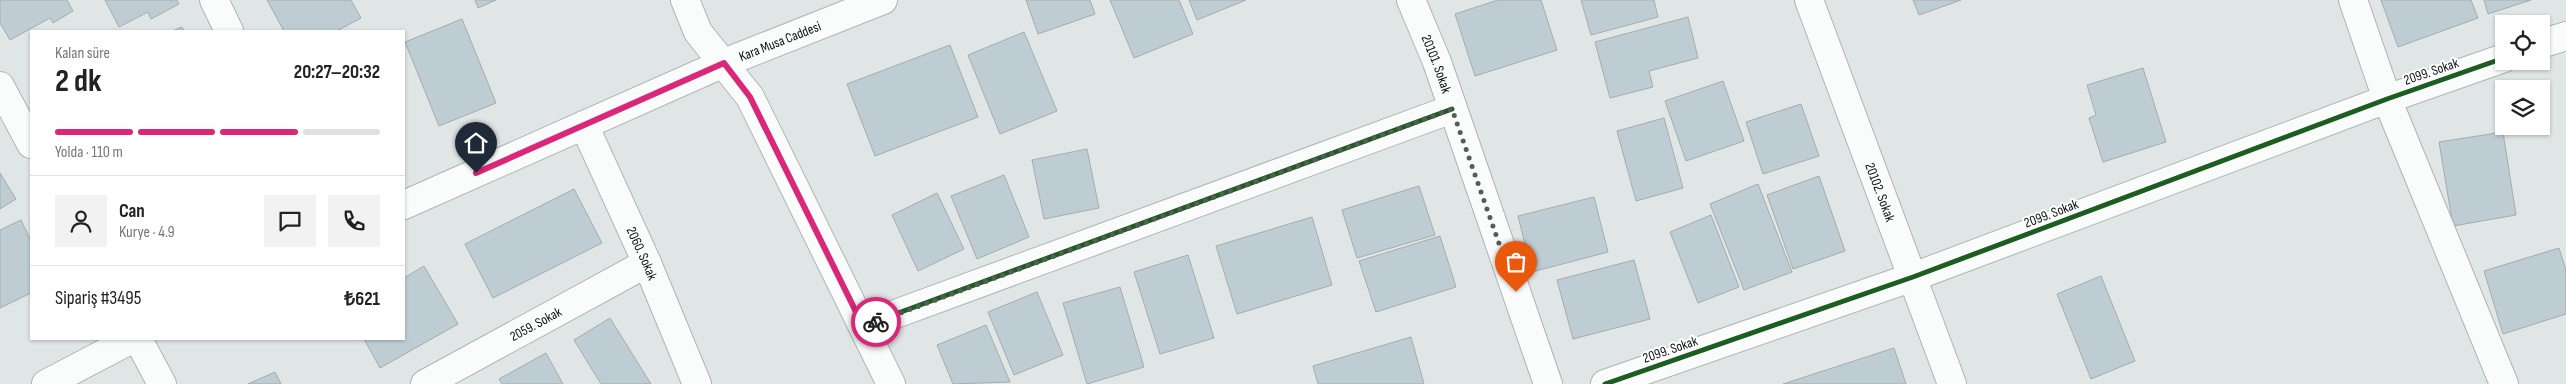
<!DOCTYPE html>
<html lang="tr">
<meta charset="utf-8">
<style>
body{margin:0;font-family:"Sofia Sans Condensed",sans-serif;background:#f2f2f2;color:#222;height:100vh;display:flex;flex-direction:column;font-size:19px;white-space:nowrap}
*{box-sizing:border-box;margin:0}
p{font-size:16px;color:#767676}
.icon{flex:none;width:28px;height:28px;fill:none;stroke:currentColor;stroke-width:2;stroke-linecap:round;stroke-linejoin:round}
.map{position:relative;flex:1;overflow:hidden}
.panel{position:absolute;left:30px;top:30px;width:375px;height:310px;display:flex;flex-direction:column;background:#fff;border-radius:0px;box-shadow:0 1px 4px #0004}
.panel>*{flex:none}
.controls{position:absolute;left:2495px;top:15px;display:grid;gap:10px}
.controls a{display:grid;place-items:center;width:55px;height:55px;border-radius:0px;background:#fff;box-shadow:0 1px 4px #0004;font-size:25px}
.pin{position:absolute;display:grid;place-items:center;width:42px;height:42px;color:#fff;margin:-51px -21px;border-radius:50% 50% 50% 0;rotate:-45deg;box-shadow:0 0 5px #0007}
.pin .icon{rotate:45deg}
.courier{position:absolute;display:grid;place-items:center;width:50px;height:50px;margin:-25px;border:4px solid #db2777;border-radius:50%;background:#fff;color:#222;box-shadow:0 1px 6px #0007}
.head em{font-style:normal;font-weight:700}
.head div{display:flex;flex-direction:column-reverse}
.head{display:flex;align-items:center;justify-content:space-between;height:85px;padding:0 25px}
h1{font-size:32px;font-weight:700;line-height:38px}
.bar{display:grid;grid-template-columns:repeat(4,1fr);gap:8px 5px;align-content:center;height:60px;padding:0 25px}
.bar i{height:6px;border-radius:4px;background:#e0e0e0}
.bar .on{background:#db2777}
.bar p{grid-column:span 4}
.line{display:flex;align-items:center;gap:12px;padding:0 25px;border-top:1px solid #e0e0e0}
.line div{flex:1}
.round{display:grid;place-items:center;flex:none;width:52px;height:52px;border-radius:0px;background:#f2f2f2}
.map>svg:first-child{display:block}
.building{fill:#becdd3;stroke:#a7abac}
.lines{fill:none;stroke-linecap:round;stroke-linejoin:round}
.minor-casing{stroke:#b0b4b4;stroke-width:30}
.tertiary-casing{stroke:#b0b4b4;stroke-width:30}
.minor{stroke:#fafbfb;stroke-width:28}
.tertiary{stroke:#fafbfb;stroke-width:28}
.cycleway-casing{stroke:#fff;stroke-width:8}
.cycleway{stroke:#1b5e20;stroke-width:5}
.done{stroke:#585b5b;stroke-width:5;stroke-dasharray:0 9}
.route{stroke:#db2777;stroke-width:6}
.labels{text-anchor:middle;stroke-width:4;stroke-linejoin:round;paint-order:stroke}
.street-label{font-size:14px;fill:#0e1111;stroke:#fff}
</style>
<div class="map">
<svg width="2566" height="384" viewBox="0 0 2566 384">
<rect width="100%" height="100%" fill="#e0e5e5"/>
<g class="building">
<polygon points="0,0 67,0 73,11 53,23 50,18 10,40 0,23"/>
<polygon points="105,0 177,0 179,4 151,19 148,12 119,27"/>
<polygon points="267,0 351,0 361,18 337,31 284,31"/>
<polygon points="475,0 496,0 478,8"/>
<polygon points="1026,0 1090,0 1095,14 1038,34"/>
<polygon points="1110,0 1179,0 1193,34 1134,58"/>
<polygon points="1189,0 1246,0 1197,20"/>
<polygon points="1498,0 1541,0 1557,50 1475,76 1455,14"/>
<polygon points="1581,0 1654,0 1658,17 1591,35"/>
<polygon points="1913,0 1961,0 1919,15"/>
<polygon points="2381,0 2471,0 2478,18 2398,47"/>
<polygon points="2484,0 2531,0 2488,14"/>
<polygon points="1688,17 1698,58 1649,71 1653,87 1610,98 1595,42"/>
<polygon points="462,19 496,103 439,126 405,42"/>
<polygon points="182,27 184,31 172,31"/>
<polygon points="1024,32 1057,111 1000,134 968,55"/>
<polygon points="950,45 978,117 875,156 847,84"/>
<polygon points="2143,68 2166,142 2103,162 2089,118 2096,115 2087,85"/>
<polygon points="1723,81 1744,141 1686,161 1665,101"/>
<polygon points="1801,104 1819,156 1763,174 1746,122"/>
<polygon points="1664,118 1683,188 1636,201 1617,131"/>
<polygon points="2503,132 2516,215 2453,226 2439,142"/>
<polygon points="1087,149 1099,208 1044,219 1032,160"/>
<polygon points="0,173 16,199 0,209"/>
<polygon points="1004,175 1029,237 977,259 951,196"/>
<polygon points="1819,176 1845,251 1793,269 1767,195"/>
<polygon points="1758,184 1792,272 1744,290 1710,204"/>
<polygon points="1419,186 1435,235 1357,258 1342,210"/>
<polygon points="574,189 602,243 493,298 465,244"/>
<polygon points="937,193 964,249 918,271 892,215"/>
<polygon points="1594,197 1608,252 1532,272 1518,216"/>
<polygon points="1711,215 1739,287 1698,303 1670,232"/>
<polygon points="1312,217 1332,285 1237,314 1216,246"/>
<polygon points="21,220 31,241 31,293 0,308 0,230"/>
<polygon points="1440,236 1456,287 1376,312 1359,261"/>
<polygon points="2559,248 2566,270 2566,314 2503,334 2484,271"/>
<polygon points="1188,255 1214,338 1160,354 1134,272"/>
<polygon points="1634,260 1650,319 1573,339 1557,280"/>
<polygon points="424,266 458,324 380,368 364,339 404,339 404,278"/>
<polygon points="2101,276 2135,361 2091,379 2057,294"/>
<polygon points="1120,287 1144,367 1087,384 1063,303"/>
<polygon points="1037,292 1063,355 1014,375 988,312"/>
<polygon points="610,318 651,384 601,384 574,340"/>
<polygon points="986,325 1010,382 953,384 937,345"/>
<polygon points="1411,337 1424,384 1318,384 1313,366"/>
<polygon points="1894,348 1906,384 1783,384"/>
<polygon points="546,353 563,384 502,384 499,379"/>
<polygon points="275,372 281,384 248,384"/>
</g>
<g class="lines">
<defs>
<g id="minor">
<polyline points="214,0 229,31"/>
<polyline points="685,0 698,32 750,97 891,384"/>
<path id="s1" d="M1411 0 1437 62 1548 384"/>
<path id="s2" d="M1809 0 1952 384"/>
<polyline points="2353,0 2387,99 2504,384"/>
<polyline points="2541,44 2566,36"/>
<polyline points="0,86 31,144"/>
<path id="s3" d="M584 125 647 263 697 384"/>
<polyline points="863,326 1452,109"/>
<polyline points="138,339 162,384"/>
<path id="s4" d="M425 384 647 263"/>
<polyline points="1605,384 1913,277 2387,99 2504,58"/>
</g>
<g id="tertiary">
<path id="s5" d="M404 205 724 63 883 0"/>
<polyline points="46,384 132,339"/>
</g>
</defs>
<use href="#minor" class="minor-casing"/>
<use href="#tertiary" class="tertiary-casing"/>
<use href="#minor" class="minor"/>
<use href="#tertiary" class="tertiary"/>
<defs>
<g id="cycleway">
<polyline points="863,326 1452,109"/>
<polyline points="1605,384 1913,277 2387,99 2504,58"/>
</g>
</defs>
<use href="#cycleway" class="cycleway-casing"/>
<use href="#cycleway" class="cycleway"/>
</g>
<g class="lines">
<polyline class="done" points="876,322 1452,109 1516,292"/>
<polyline class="route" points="476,173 724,63 750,97 863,326 876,322"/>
</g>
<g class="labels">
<g class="street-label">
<text dy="5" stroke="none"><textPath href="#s5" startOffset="410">Kara Musa Caddesi</textPath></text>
<text dy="5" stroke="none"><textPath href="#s1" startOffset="69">20101. Sokak</textPath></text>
<text transform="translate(2431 71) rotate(-19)" y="5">2099. Sokak</text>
<text dy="5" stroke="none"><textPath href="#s2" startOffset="205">20102. Sokak</textPath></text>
<text transform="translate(2051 213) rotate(-21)" y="5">2099. Sokak</text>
<text dy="5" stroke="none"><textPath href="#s3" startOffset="141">2060. Sokak</textPath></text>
<text dy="5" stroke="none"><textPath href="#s4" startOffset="126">2059. Sokak</textPath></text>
<text transform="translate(1670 349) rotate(-19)" y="5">2099. Sokak</text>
</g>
</g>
</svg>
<div class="controls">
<a><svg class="icon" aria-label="locate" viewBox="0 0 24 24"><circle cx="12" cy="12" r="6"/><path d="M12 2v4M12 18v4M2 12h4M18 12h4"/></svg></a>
<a><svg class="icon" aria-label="layers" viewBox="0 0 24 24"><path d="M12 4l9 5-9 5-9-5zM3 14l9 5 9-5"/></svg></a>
</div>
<div class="pin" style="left:1516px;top:292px;background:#ea580c"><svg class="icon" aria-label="bag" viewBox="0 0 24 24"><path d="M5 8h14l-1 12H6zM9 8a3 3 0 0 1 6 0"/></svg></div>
<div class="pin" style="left:476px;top:173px;background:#1f2937"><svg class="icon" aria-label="home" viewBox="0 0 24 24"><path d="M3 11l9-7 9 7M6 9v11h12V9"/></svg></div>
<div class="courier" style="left:876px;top:322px"><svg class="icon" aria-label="bike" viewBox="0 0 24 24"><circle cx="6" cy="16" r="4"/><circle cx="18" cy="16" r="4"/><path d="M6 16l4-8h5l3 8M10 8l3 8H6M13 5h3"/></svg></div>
<section class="panel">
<div class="head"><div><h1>2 dk</h1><p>Kalan süre</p></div><em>20:27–20:32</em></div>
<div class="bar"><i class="on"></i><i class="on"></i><i class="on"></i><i></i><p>Yolda · 110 m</p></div>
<div class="line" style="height:90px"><a class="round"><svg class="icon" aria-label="person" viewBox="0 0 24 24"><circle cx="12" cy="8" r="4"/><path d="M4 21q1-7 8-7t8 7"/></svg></a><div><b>Can</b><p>Kurye · 4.9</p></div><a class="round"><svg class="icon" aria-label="chat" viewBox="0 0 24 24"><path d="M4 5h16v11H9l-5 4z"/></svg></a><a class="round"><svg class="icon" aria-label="phone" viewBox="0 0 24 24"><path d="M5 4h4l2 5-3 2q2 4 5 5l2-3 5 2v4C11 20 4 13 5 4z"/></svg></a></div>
<div class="line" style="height:65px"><div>Sipariş #3495</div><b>₺621</b></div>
</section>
</div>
